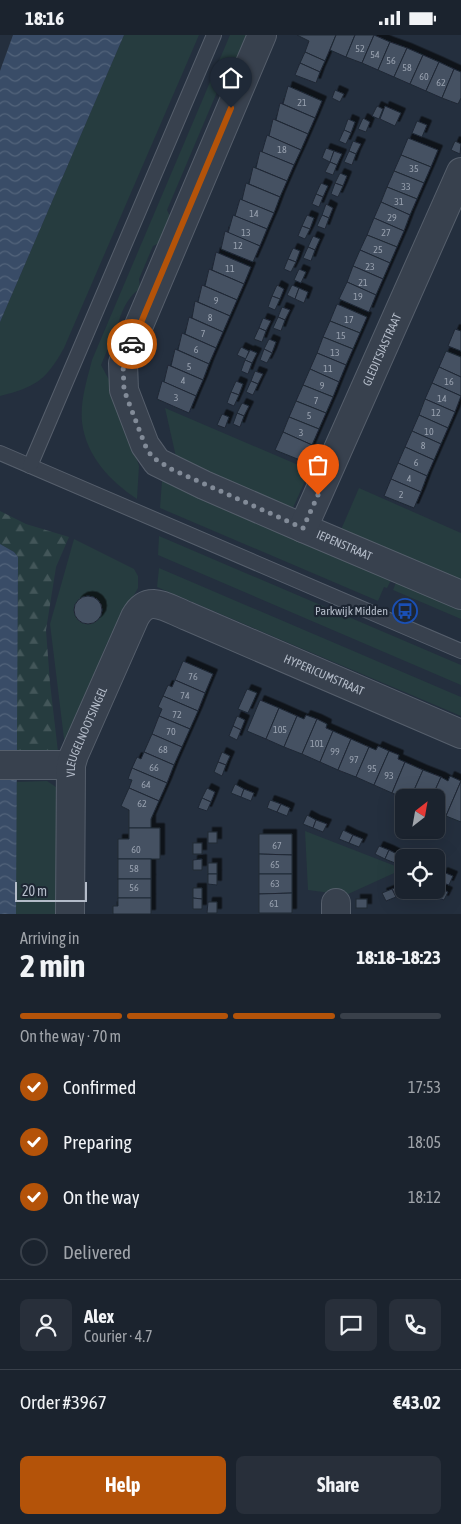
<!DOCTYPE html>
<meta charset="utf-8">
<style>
body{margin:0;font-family:"Asap Condensed",sans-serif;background:#282f3a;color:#f1f3f6;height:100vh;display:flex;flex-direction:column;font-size:19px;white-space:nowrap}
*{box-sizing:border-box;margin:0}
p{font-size:16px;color:#a0a4aa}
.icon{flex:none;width:28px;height:28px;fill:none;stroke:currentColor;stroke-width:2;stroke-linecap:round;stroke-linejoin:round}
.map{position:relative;height:879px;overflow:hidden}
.side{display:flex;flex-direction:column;background:#1b232e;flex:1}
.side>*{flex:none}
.needle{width:32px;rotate:31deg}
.buttons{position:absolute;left:395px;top:754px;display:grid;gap:10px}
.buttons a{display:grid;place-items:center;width:50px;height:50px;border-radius:8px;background:#1b232e;box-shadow:0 5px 20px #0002,0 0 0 1px #39404a;font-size:25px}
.scale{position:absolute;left:15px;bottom:12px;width:72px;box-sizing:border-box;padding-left:5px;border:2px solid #b4bcc9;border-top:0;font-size:14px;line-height:18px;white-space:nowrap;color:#b4bcc9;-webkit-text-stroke:4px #1d2633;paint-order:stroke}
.pin{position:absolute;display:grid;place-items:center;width:42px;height:42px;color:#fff;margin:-51px -21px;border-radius:50% 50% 50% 0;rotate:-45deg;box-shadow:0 0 5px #0007}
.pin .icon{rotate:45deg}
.courier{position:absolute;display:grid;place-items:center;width:50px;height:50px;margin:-25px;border:4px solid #b45309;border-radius:50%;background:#fff;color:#222;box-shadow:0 1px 6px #0007}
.head em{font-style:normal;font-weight:700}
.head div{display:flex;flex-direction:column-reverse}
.head{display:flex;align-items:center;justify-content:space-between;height:85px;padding:0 20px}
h1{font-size:32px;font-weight:700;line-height:38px}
.bar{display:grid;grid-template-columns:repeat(4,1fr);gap:8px 5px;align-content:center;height:60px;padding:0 20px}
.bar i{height:6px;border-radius:4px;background:#39404a}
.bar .on{background:#b45309}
.bar p{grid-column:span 4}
.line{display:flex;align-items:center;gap:12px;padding:0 20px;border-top:1px solid #39404a}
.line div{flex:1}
.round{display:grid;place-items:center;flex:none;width:52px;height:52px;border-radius:8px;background:#282f3a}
ol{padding:0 20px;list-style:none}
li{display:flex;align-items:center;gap:15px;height:55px}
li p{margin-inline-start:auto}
li .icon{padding:5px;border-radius:50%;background:#b45309;color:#fff;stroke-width:4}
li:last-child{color:#a0a4aa}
li i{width:28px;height:28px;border:2px solid #39404a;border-radius:50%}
.action{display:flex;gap:10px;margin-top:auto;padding:10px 20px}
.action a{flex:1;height:58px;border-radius:8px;background:#b45309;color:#fff;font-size:20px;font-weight:700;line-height:58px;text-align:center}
.action a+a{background:#282f3a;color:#f1f3f6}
.status{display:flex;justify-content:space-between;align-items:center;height:35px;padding:0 25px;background:#1b232e;direction:ltr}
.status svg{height:14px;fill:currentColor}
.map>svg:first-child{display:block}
.grass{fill:#263c3f}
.forest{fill:url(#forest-firs)}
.water{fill:url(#water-waves)}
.building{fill:#455162;stroke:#1f2835;filter:url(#shadow)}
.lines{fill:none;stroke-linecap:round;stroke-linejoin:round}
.service-casing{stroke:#565f6c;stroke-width:16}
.minor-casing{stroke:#565f6c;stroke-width:30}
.service{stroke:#38414e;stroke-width:14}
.minor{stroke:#38414e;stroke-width:28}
.done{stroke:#828b98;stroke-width:5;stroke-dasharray:0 9}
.route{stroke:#b45309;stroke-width:6}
.labels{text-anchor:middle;stroke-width:4.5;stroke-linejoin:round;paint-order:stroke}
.number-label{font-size:10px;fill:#98a1af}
.street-label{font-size:12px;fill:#b4bcc9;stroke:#1d2633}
.poi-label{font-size:12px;fill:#b4bcc9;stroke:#1d2633;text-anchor:end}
</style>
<div class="status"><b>18:16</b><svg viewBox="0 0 49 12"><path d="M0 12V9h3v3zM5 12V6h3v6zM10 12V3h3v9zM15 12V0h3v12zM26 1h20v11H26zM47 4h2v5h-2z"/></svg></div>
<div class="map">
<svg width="461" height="879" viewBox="0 0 461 879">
<defs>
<pattern id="forest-firs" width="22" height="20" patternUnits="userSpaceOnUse" patternTransform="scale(1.25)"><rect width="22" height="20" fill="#263c3f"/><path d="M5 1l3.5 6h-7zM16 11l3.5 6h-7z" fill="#435659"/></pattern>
<pattern id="water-waves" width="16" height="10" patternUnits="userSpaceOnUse" patternTransform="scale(1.25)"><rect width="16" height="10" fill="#394c67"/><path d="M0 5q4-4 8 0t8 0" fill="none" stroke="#53647b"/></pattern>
<filter id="shadow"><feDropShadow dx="4.5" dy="-4.5" stdDeviation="0" flood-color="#0009"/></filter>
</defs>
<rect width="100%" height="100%" fill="#242f3e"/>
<g class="grass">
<path d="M124 0H199L64 313C46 345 36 352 0 361V287Z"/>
<path d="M230 0H251L231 43 220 50 167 175 173 187 166 205 153 211 139 244 140 254C126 262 118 284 116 300L112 304 101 330 115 356 139 431 137 464C110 446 86 421 82 387 80 366 87 345 92 325Z"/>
<polygon points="165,373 310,435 292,475 176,422"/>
<polygon points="162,445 392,543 387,553 384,552 378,566 160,473"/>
<polygon points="359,453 461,498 461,551 340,497"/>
<polygon points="159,501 461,630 461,650 158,520"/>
<polygon points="74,504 134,534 138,541 138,553 106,610 67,717 65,712 50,589"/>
<polygon points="159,533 461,662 461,681 157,552"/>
<polygon points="397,545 461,573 461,584 393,555"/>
<polygon points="47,746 56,752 56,879 16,879 15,747"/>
<polygon points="305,796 403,834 346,860 308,855"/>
</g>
<polygon class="forest" points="0,476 26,489 69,502 56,532 46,595 50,648 58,717 16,717 18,522 14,517 0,509"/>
<g class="water">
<polygon points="13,0 124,0 0,287 0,36"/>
<polygon points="0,509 14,517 18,522 16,879 0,879"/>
</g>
<g class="building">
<polygon points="297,0 336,0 325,26 305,17 309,6"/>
<polygon points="336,0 355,0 346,22 330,15"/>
<polygon points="355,0 374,0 362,28 346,22"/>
<polygon points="374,0 390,7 378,35 362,28"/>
<polygon points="390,7 407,13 394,42 378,35"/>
<polygon points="407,13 423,20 410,49 394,42"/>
<polygon points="305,17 325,26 320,37 300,28"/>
<polygon points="423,20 439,27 426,56 410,49"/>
<polygon points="439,27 454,34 442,63 426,56"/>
<polygon points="300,28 320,37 316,48 295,40"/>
<polygon points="454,34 461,37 461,63 458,69 442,63"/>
<polygon points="288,51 322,66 315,83 283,69"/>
<polygon points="335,55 344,59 340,67 332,63"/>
<polygon points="280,68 315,83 308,99 276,85"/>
<polygon points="377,71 383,74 379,84 372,81"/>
<polygon points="385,71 401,78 395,91 380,84"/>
<polygon points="363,83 370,87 366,97 358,94"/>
<polygon points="273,84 308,99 301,115 269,101"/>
<polygon points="348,84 355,87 351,98 344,95"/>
<polygon points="417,86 427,90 422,102 412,98"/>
<polygon points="344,95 351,98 346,109 339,106"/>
<polygon points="267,100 301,115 294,130 262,117"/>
<polygon points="408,103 438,115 431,132 401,120"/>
<polygon points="353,106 361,109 356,119 349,116"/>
<polygon points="455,106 461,109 460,119 451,115"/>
<polygon points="326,113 334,116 330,127 322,123"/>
<polygon points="260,116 294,130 287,146 256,133"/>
<polygon points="334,116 342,119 337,130 330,127"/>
<polygon points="349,116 356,119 352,130 344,127"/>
<polygon points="401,120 431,132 424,148 394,136"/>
<polygon points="330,127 337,130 333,140 325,137"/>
<polygon points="253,132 287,146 280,162 249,149"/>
<polygon points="394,136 424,148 417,164 387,152"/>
<polygon points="340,138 347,141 343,151 335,148"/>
<polygon points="246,148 280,162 274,178 242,165"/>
<polygon points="321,148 328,151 323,162 316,159"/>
<polygon points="335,148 343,151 338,162 331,159"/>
<polygon points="387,152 417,164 410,180 381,167"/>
<polygon points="316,159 323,162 319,172 312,169"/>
<polygon points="240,164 274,178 267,194 235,181"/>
<polygon points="381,167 410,180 404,196 374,183"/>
<polygon points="326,169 333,173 329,183 322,180"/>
<polygon points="233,180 267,194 260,211 228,198"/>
<polygon points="307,180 314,183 310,194 302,191"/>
<polygon points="322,180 329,183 325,194 317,191"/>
<polygon points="374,183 404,196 397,212 367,200"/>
<polygon points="302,191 310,194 305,204 298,201"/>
<polygon points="225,196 260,211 253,227 221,214"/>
<polygon points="367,200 397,212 390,228 360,215"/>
<polygon points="313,201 320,204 315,215 308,212"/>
<polygon points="308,212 315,215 311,226 303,223"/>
<polygon points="293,213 300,216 296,227 288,224"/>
<polygon points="360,215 390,228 383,244 353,231"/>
<polygon points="216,217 251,232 244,249 212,235"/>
<polygon points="288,224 296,227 291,237 284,234"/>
<polygon points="353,231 383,244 376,260 347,247"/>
<polygon points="209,234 244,249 237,265 205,251"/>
<polygon points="299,234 306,237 301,248 294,245"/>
<polygon points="347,247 376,260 369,277 339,264"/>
<polygon points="202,250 237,265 230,281 198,267"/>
<polygon points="277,250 284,254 280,264 272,261"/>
<polygon points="292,250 299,253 295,264 287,260"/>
<polygon points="299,253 308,257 304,268 295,264"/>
<polygon points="272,261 280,264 275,275 268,272"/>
<polygon points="195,266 230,281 223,297 192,283"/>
<polygon points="337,269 367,282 360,298 330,286"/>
<polygon points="282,272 290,275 285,285 278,282"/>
<polygon points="189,282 223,297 216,313 185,299"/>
<polygon points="278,282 285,285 281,296 273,293"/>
<polygon points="263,283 271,286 266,296 259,293"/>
<polygon points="330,286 360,298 353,314 323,302"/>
<polygon points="259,293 266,296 262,307 254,304"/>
<polygon points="455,294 461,296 461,316 448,311"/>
<polygon points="182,298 216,313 209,329 178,315"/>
<polygon points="323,302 353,314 346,330 317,318"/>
<polygon points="269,304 276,307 272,318 264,314"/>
<polygon points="241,312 249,316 246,324 237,320"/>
<polygon points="175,314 209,329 203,345 171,331"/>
<polygon points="264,314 272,318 267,328 260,325"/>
<polygon points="250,315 257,318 252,328 245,325"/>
<polygon points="446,316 461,322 461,342 439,332"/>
<polygon points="317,318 346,330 339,347 310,334"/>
<polygon points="245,325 252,328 248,339 241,336"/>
<polygon points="168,330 203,345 196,361 164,347"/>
<polygon points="439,332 461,342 461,361 432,348"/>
<polygon points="310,334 339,347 333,362 303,350"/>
<polygon points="255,336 263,339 258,349 251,346"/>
<polygon points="162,346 196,361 189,378 157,364"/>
<polygon points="236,346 243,349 239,360 231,357"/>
<polygon points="251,346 258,349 253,360 246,357"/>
<polygon points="432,348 461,361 455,377 425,364"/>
<polygon points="303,350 333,362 326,378 296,366"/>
<polygon points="231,357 239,360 234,371 227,368"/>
<polygon points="425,364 455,377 448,393 419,380"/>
<polygon points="296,366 326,378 319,394 289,382"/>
<polygon points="242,368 249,371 244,381 237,378"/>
<polygon points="237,378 244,381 240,392 233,389"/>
<polygon points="222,379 229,382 225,393 217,390"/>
<polygon points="419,380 448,393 441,409 412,396"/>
<polygon points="289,382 319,394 312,410 283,397"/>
<polygon points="412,396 441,409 434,425 405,412"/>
<polygon points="283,397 312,410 305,427 275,415"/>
<polygon points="405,412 434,425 427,441 398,428"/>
<polygon points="398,428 427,441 421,457 391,444"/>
<polygon points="391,444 421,457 414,473 384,461"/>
<circle cx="88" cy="575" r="14"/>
<polygon points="183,626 213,639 205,658 175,645"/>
<polygon points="175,645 205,658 198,676 163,661 168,650 172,652"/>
<polygon points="247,654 257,658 248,678 238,674"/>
<polygon points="163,661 198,676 190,694 159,681 162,674 158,672"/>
<polygon points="260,665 279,673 266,704 247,696"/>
<polygon points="279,673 297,681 284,712 266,704"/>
<polygon points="306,680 317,684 302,719 284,712 297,681 304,684"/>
<polygon points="159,681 190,694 182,712 152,699"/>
<polygon points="237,681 245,685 241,695 233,691"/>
<polygon points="317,684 327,689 326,693 333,696 320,727 302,719"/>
<polygon points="233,691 241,695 237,705 229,701"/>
<polygon points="333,696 351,704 338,735 320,727"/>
<polygon points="152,699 182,712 174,730 144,717"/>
<polygon points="351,704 369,712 356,742 338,735"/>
<polygon points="378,711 389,716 374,750 356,742 369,712 376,715"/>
<polygon points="389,716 399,720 398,724 405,727 392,758 374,750"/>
<polygon points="144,717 174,730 167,748 132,733 137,722 141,724"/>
<polygon points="222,717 230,721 226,730 218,727"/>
<polygon points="218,727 226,730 222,741 214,737"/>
<polygon points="405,727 423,735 411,762 404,763 392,758"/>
<polygon points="132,733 167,748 159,766 129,753 132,745 128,744"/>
<polygon points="423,735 441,742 432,762 411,762"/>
<polygon points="450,741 461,746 446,781 436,777 436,762 432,762 441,742 448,746"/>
<polygon points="461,746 461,787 446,781"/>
<polygon points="235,749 244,754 241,762 231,758"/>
<polygon points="129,753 159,766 151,784 151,793 129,793 129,775 121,771"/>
<polygon points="207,753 215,757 211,767 202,763"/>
<polygon points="244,754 254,758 251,766 241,762"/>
<polygon points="202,763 211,767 207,776 198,773"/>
<polygon points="270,765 281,769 277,777 267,773"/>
<polygon points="281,769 290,773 287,781 277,777"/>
<polygon points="307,780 316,785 313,793 303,789"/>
<polygon points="316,785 327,789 323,797 313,793"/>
<polygon points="129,793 160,793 160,824 118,824 118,804 129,804"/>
<polygon points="343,795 353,800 349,808 339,804"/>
<rect x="208" y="797" width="9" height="11"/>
<polygon points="259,799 292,799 292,820 259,819"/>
<polygon points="353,800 363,804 359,812 349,808"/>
<rect x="193" y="808" width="9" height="11"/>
<polygon points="379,811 389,815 385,824 375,819"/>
<polygon points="389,815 399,820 395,828 385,824"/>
<polygon points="259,819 292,820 292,839 259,839"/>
<rect x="118" y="824" width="33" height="20"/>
<polygon points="202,824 202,835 193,835 193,825"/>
<rect x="208" y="828" width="9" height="11"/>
<polygon points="443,837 453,841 449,850 440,847"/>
<polygon points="208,839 217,839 217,850 208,849"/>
<polygon points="259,839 292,839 292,858 259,859"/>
<rect x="118" y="844" width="33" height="19"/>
<polygon points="402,850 406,858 396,862 392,854"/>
<polygon points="438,852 448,857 444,865 434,861"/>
<polygon points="193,853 202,853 202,864 193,863"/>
<polygon points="392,854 396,862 386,866 382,858"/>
<polygon points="292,858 292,878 259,878 259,859"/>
<polygon points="118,863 151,863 151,879 113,879 113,871 118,871"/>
<polygon points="193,863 202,864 202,874 193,874"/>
<rect x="356" y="864" width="11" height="9"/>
<polygon points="208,867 217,867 217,878 207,878"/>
</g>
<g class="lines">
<defs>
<g id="service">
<polyline points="0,418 461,616"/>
<polyline points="30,431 214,0"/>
</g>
<g id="minor">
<path id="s1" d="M262 0 123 328 124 355 145 410 157 427 204 450 303 493 461 560"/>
<path id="s2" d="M303 493 461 137"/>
<polyline points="0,730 71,730"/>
<path id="s3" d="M70 879 71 730 74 720 135 582C148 558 167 573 187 581L461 699"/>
<polyline points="336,879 336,868"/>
</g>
</defs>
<use href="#service" class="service-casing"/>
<use href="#minor" class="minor-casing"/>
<use href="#service" class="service"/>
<use href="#minor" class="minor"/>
</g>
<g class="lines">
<polyline class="done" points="132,309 123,328 124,355 145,410 152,422 171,434 303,493 318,460"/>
<polyline class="route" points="132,309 231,73"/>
</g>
<defs>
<symbol id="bus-ring" viewBox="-11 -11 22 22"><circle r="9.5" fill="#1d2633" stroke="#1a4fb4" stroke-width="1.5"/><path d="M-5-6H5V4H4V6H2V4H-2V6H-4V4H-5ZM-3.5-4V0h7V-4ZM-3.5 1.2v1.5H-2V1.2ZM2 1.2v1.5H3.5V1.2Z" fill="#1a4fb4"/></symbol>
</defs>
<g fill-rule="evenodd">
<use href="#bus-ring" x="391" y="562" width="28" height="28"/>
</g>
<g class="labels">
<g class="number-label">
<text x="360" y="17">52</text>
<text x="375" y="23">54</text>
<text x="391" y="29">56</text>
<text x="407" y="36">58</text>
<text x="424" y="45">60</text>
<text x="441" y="51">62</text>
<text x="302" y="71">21</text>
<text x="282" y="118">18</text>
<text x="414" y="137">35</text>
<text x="406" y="155">33</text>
<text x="399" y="170">31</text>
<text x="254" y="182">14</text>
<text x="392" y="186">29</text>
<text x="246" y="201">13</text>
<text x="386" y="201">27</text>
<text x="238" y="214">12</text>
<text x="378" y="218">25</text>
<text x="370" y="235">23</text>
<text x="230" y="237">11</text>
<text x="363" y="251">21</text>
<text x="358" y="265">19</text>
<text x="216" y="269">9</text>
<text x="210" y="286">8</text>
<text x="349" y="288">17</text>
<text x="203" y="302">7</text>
<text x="341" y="304">15</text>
<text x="196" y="318">6</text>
<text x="335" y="321">13</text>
<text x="189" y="335">5</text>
<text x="328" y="337">11</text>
<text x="183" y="349">4</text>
<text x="449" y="350">16</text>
<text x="322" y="354">9</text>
<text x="176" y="366">3</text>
<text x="442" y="367">14</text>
<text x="316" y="369">7</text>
<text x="436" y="381">12</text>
<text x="309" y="384">5</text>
<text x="429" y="400">10</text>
<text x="301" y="401">3</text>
<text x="423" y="414">8</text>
<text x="416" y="431">6</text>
<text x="409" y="447">4</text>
<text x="401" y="463">2</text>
<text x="193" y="645">76</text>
<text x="185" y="664">74</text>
<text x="177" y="683">72</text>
<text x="280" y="698">105</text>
<text x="171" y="700">70</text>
<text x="317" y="712">101</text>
<text x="163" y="718">68</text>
<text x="335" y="720">99</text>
<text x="354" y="728">97</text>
<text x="154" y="736">66</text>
<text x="372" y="737">95</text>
<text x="389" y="744">93</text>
<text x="146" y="753">64</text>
<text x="142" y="772">62</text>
<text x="277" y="814">67</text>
<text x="136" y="818">60</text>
<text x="275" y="833">65</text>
<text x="134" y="837">58</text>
<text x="275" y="852">63</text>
<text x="134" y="856">56</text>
<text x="274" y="872">61</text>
</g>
<g class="street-label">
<text dy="4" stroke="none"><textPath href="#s2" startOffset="195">GLEDITSIASTRAAT</textPath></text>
<text dy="4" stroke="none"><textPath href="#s1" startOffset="668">IEPENSTRAAT</textPath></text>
<text dy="4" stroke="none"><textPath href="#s3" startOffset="519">HYPERICUMSTRAAT</textPath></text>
<text dy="4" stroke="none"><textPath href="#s3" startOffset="185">VLEUGELNOOTSINGEL</textPath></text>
</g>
<g class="poi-label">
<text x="388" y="580">Parkwijk Midden</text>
</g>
</g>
</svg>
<div class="buttons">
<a><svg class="needle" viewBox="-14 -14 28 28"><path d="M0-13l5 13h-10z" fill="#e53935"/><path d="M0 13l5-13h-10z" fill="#a0a4aa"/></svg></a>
<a><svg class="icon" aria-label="locate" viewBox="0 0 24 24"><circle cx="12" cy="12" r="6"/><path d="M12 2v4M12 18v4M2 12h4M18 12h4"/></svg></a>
</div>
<div class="scale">20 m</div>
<div class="pin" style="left:318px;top:460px;background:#ea580c"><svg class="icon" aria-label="bag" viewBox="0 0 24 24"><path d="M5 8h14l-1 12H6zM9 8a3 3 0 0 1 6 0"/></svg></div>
<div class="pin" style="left:231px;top:73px;background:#1f2937"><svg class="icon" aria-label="home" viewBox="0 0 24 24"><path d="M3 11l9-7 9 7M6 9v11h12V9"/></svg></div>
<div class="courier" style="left:132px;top:309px"><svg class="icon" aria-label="car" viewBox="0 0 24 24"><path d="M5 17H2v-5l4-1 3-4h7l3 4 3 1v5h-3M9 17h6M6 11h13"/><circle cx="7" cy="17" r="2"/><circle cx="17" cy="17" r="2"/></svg></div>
</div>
<section class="side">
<div class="head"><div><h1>2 min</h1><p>Arriving in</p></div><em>18:18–18:23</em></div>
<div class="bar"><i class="on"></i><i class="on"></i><i class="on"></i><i></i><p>On the way · 70 m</p></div>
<ol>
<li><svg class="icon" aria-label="check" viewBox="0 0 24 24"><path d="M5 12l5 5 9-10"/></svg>Confirmed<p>17:53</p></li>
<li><svg class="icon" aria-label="check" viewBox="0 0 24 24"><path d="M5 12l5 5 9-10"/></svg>Preparing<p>18:05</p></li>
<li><svg class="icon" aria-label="check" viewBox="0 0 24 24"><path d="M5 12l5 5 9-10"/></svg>On the way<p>18:12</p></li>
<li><i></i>Delivered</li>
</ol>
<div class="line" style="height:90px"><a class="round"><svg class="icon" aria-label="person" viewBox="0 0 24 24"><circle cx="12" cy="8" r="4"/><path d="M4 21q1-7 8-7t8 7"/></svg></a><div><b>Alex</b><p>Courier · 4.7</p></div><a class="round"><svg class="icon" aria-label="chat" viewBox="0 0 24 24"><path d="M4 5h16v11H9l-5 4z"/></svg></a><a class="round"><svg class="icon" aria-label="phone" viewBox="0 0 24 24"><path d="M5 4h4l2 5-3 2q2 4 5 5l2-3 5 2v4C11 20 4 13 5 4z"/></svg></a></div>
<div class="line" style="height:65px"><div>Order #3967</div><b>€43.02</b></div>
<div class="action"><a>Help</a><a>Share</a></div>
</section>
